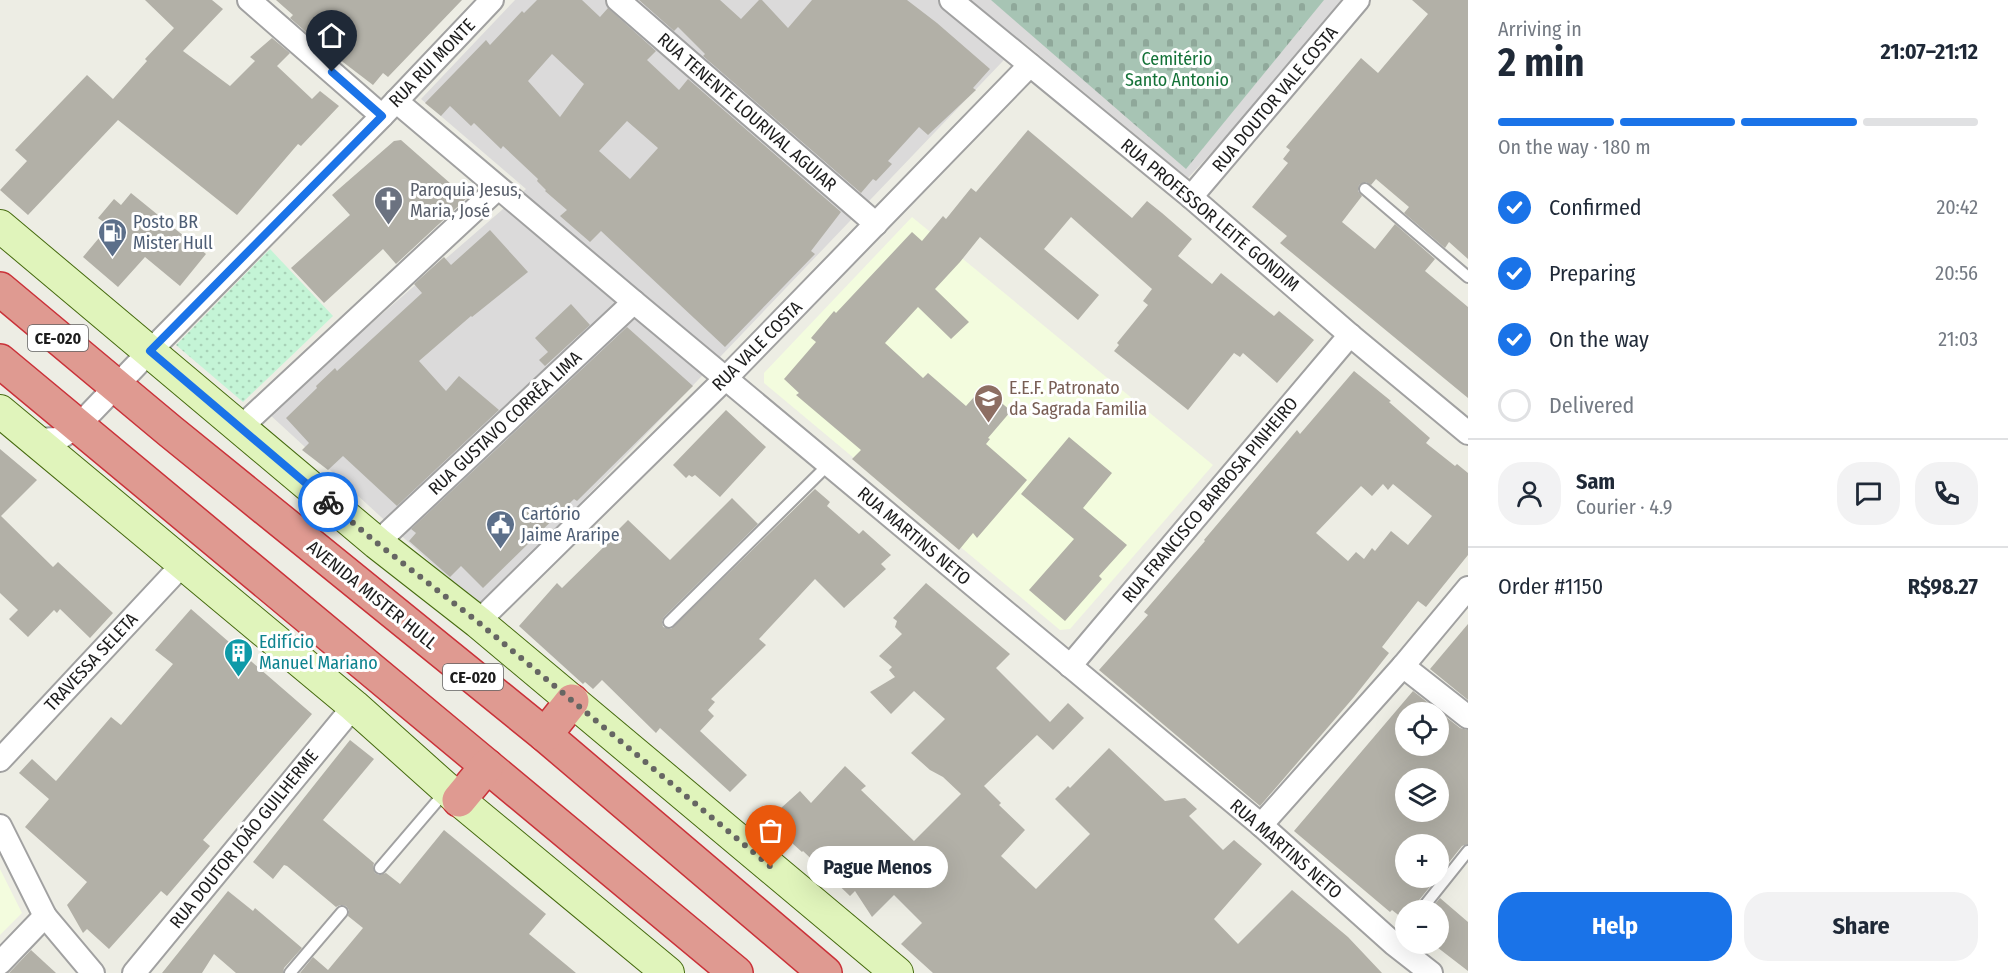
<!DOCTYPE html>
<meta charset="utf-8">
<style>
body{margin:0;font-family:"Fira Sans Condensed",sans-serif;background:#f2f2f3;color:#1f2937;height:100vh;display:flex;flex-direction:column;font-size:22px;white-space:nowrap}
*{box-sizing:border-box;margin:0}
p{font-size:20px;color:#747a83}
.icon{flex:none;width:33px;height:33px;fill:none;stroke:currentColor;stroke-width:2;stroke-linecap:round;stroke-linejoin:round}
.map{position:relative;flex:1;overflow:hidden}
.details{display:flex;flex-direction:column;background:#fff;width:540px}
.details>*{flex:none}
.tools{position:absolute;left:1395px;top:702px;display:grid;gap:12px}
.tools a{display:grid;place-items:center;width:54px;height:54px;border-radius:50%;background:#fff;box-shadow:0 6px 24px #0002;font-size:30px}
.pin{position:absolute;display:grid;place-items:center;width:51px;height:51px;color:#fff;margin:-62px -26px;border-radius:50% 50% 50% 0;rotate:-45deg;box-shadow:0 0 6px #0007}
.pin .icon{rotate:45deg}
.courier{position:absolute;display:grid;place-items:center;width:60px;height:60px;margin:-30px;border:4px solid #1a73e8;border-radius:50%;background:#fff;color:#222;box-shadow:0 2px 8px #0007}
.bubble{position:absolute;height:42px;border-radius:21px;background:#fff;box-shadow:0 6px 24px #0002;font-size:20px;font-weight:700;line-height:42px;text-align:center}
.overview em{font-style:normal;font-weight:700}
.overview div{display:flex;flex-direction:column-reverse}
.overview{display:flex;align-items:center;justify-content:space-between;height:102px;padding:0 30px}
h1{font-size:39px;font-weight:700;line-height:45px}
.bar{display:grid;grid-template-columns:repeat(4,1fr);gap:9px 6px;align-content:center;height:72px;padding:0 30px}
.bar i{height:8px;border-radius:4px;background:#e0e1e3}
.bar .current{background:#1a73e8}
.bar p{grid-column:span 4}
.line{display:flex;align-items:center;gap:15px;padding:0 30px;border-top:2px solid #e0e1e3}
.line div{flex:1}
.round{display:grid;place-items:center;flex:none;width:63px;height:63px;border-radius:24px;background:#f2f2f3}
ol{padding:0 30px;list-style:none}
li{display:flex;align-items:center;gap:18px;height:66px}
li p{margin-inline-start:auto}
li .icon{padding:6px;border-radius:50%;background:#1a73e8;color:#fff;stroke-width:4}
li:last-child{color:#747a83}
li i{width:33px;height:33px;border:3px solid #e0e1e3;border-radius:50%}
.primary-button{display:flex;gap:12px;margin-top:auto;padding:12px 30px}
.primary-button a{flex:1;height:69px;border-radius:24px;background:#1a73e8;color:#fff;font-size:24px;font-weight:700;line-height:69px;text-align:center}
.primary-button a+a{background:#f2f2f3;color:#1f2937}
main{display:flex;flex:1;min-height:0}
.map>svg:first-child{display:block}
.residential{fill:#dbdada}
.education{fill:#f3fcde}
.cemetery{fill:url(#cemetery-stones)}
.park{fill:url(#park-dots)}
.building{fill:#b2b0a7;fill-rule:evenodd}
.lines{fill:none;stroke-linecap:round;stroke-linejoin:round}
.lane-casing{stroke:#a1a1a1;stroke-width:14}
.street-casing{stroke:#a1a1a1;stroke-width:26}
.secondary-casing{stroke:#456a0e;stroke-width:34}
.highway-casing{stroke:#ca3239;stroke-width:36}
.lane{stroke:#fff;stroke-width:10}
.street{stroke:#fff;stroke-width:22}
.secondary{stroke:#e0f4bb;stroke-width:32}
.highway{stroke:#df9a91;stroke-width:33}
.done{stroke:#666663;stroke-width:6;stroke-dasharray:0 10.8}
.route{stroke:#1a73e8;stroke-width:8}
.labels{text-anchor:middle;stroke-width:6;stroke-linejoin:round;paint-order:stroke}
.shield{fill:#fff;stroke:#616161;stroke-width:1.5}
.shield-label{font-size:16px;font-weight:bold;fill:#1d1d1d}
.park-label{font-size:18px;fill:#147238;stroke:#fff}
.street-label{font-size:18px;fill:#1d1d1d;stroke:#fff}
.worship-label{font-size:18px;fill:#5b616d;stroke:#fff;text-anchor:start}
.service-label{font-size:18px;fill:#4e5e75;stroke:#fff;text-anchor:start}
.education-label{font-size:18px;fill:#785e54;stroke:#fff;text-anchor:start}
.culture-label{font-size:18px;fill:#0d838f;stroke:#fff;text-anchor:start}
</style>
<main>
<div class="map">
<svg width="1468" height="973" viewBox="0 0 1468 973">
<defs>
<pattern id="cemetery-stones" width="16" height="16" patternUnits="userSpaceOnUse" patternTransform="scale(1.5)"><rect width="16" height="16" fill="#a7c4b4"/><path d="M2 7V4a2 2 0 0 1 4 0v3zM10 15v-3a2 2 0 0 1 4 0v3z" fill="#8fa89a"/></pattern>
<pattern id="park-dots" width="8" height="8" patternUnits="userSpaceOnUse" patternTransform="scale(1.5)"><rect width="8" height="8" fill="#c4f4d6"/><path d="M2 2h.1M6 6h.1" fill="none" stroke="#a8d1b7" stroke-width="1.8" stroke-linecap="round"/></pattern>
</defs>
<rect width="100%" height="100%" fill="#edede4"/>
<polygon class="residential" points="515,0 1353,0 1188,178 1022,41 480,608 268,413 526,189 421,99"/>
<g class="education">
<polygon points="912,217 1213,465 1070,629 1060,630 764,383 764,373"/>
<polygon points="0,869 22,913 0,935"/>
</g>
<polygon class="cemetery" points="991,0 1324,0 1186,169"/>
<polygon class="park" points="270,249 333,316 243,402 176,345"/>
<g class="building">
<polygon points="145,0 212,0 223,9 183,51 230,86 255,61 250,57 272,38 290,53 277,66 312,99 320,91 339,106 301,146 298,144 237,215 118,120 28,215 0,190 27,161 15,150 87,75 113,99 147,61 145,59 174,28"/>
<polygon points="276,0 462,0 388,77 383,73 373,85 322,46 290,18 293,15"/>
<path d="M537 0H582L600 17 608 8 656 51 647 60 679 90 688 79 841 212 811 251 815 254 725 347 601 231 590 242 560 216 567 210 545 191 546 190 537 181 538 179 503 146 501 149 474 123 471 126 450 106 441 116 425 103 486 40 490 45 522 11 524 13ZM552 54 584 84 560 117 528 81ZM627 121 658 148 630 179 599 151Z"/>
<polygon points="639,0 720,0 741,19 759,0 762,0 788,28 812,0 907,0 937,23 990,69 973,88 976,90 928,135 919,127 888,161 892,164 876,181 873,179 861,193 703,56 705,54 678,27 674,31"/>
<polygon points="1412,0 1468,0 1468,259 1449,242 1445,248 1404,213 1409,207 1376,179 1371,185 1366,182 1359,185 1358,191 1362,196 1342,222 1375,249 1395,224 1435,259 1425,271 1468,307 1468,398 1280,243 1287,236 1252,207 1288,163 1283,159 1290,150 1286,147 1361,58 1378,73 1428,14"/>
<polygon points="1028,130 1132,218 1147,201 1162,213 1192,239 1178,256 1212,284 1221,273 1274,316 1279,311 1314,340 1277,383 1243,353 1240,357 1234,353 1188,410 1114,351 1119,345 1117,343 1148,305 1143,301 1152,289 1071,217 1044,249 1099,295 1078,320 980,237 960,262 935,289 969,322 951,339 918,307 885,343 923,378 928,373 966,406 983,387 1011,411 988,438 990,439 986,444 1027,480 977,538 973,533 959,550 852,459 861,450 796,395 799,393 784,379 816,342 811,338 834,311 836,313 912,232 922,241 943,216 946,219 971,188 976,192"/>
<polygon points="401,140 467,198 396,264 383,249 324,303 291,268 350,215 332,195 394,141"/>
<polygon points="131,193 206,254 180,286 145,257 118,287 83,257 109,226 98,218 114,199 121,205"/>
<polygon points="490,230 528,272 472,317 471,316 419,361 446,391 459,376 499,410 397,506 343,456 328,470 302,450 309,443 286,418 317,388 316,386 335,368 337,371 422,293 414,284 444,257 451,265"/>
<polygon points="571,304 590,325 545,366 539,360 548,352 535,338"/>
<polygon points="627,327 693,386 577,501 574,499 483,588 461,566 450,577 409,541 416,533 411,529"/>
<path d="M1354 371 1391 401 1389 402 1430 438 1426 443 1455 466 1457 464 1468 473V555L1426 607 1418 601 1382 647 1389 653 1354 697 1260 806 1099 670 1148 615 1144 612 1205 541 1204 540 1297 430 1300 434ZM1383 484 1388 490 1393 484 1432 516 1408 545 1391 531 1375 551 1372 548 1364 559 1356 552 1348 561 1316 533 1361 486 1372 496Z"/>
<polygon points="726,410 766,447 720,497 695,475 692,477 689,475 686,478 673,465"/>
<polygon points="1069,437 1112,473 1083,508 1127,545 1099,576 1102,579 1065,621 1029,590 1074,539 1021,494"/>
<polygon points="0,449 37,480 1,516 53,567 58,562 113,613 90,638 60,609 57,613 54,610 28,637 9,619 18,610 0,593"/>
<polygon points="815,489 830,502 827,506 859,534 863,530 891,555 881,564 886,569 844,608 815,579 759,639 766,645 711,699 715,702 708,710 714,716 700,731 747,775 730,792 660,728 656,733 602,680 593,689 585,682 583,684 519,626 557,583 562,588 616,535 615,533 628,520 670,560 732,498 758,524 664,617 662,621 663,627 671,629"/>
<polygon points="926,583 1010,654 996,668 1050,722 1068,703 1084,718 1053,750 1037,735 984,786 1001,803 999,805 1025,830 1001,856 1036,889 1090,834 1055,799 1068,786 1070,788 1109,748 1165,801 1185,798 1197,809 1189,816 1223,850 1234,840 1262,864 1214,919 1238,944 1292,890 1348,937 1382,973 933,973 901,944 922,923 894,895 872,917 855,891 850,896 803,851 802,852 782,834 785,831 771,817 800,791 811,803 845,766 866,786 861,790 914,841 961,794 943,777 930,770 911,753 945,719 914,691 891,714 870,692 895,677 889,670 892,667 879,656 902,634 895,627 897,621 893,618"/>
<polygon points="191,609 312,714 203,840 210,846 167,896 161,891 109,949 87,929 83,933 67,905 87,882 25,827 49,799 19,773 32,759 56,781 111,717 121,725 173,664 155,650"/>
<polygon points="1468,624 1468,700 1430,669"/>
<path d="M1413 691 1460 728 1468 730V844L1462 846 1438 876V844H1406V878H1437L1415 905 1414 910H1406V921L1392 910 1390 912 1294 831ZM1406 712H1438V746H1406ZM1406 778H1438V812H1406Z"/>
<polygon points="350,740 374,759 323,820 374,863 373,867 375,873 379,875 386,873 400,884 444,830 546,914 529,934 576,973 300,973 313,957 328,970 363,928 348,916 349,910 346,906 340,905 336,907 287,866 284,865 273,879 253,862"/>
<polygon points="228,891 253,911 255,908 302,948 284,968 283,973 236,973 214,954 202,973 162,973"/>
<polygon points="1440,898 1468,922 1468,971 1433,944 1438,944 1438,910 1430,910"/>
<polygon points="31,950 56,973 9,973"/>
</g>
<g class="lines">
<defs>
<g id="lane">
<polyline points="1365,189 1468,277"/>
<polyline points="669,622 828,465"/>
<polyline points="380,868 445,792"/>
<polyline points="1421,910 1468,851"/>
<polyline points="1394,944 1406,929"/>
<polyline points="290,973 342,912"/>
</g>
<g id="street">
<polyline points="249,0 382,116"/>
<polyline points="618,0 876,224"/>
<polyline points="951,0 1191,197 1350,335 1468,433"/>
<polyline points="396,101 634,302 1261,825 1394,944 1431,973"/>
<polyline points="1191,197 1358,0"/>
<polyline points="240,428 498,188"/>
<polyline points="34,440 58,439 78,426 150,351 382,116 492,0"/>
<polyline points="377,543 634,302"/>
<polyline points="478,622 725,379 1030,65"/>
<polyline points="1070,666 1350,335"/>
<polyline points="1403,666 1468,717"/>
<polyline points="0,760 183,564"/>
<polyline points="1261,825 1403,666 1468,588"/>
<polyline points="0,826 45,916 93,973"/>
<polyline points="0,963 45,916"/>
<polyline points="134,973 354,706"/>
</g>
<g id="secondary">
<polyline points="0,226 377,543 478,622 897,973"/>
<polyline points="0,411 354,706 459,800 668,973"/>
</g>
<g id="highway">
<polyline points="0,289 170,431 545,735 825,973"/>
<polyline points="0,361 736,973"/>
<polyline points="545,735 572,701"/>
<polyline points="459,800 487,766"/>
</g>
</defs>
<use href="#lane" class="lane-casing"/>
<use href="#street" class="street-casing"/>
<use href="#secondary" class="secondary-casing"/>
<use href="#highway" class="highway-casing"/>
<use href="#lane" class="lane"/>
<use href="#street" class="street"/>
<use href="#secondary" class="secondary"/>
<use href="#highway" class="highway"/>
</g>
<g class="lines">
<polyline class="done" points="328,502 377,543 478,622 771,867"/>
<polyline class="route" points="328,502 150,351 382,116 332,72"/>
</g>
<defs>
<symbol id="church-pin" viewBox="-11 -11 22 30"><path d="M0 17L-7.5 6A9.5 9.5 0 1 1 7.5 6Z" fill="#6b7280" stroke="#fff"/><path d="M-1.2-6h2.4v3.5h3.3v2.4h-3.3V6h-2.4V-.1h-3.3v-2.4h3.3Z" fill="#fff"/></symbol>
<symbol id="fuel-pin" viewBox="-11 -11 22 30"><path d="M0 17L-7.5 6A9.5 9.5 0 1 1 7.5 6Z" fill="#5c6f8a" stroke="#fff"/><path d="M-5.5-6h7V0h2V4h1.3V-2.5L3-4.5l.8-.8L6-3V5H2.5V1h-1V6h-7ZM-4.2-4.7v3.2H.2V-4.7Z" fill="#fff"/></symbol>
<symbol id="school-pin" viewBox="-11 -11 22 30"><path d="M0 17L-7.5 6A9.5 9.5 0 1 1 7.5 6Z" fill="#8d6e63" stroke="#fff"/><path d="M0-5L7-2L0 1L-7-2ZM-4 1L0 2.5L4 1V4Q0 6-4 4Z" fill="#fff"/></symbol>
<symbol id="civic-pin" viewBox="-11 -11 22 30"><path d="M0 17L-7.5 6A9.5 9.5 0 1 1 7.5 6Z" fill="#5c6f8a" stroke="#fff"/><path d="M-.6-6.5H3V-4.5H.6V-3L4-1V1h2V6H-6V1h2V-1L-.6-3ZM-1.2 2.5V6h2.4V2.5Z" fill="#fff"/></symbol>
<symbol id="building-pin" viewBox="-11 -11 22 30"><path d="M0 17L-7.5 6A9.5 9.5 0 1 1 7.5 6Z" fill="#0f9aa8" stroke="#fff"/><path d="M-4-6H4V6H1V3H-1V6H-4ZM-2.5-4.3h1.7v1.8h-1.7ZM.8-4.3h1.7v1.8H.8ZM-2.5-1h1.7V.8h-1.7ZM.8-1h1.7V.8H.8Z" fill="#fff"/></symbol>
</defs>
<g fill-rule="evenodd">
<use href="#church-pin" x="372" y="184" width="33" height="45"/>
<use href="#fuel-pin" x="96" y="216" width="33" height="45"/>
<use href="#school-pin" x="972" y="382" width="33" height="45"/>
<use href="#civic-pin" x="484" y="508" width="33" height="45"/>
<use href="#building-pin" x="222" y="636" width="33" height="45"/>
</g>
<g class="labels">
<g class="shield">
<rect x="28" y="325" width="60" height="26" rx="4.5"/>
<rect x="443" y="664" width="60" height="26" rx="4.5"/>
</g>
<g class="shield-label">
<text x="58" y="344">CE-020</text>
<text x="473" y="683">CE-020</text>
</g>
<g class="park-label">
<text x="1177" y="65">Cemitério<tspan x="1177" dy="21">Santo Antonio</tspan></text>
</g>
<g class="street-label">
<text transform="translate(432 63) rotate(-46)" y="6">RUA RUI MONTE</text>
<text transform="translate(1275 99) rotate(-50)" y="6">RUA DOUTOR VALE COSTA</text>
<text transform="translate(747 112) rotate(41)" y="6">RUA TENENTE LOURIVAL AGUIAR</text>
<text transform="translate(1210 215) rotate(40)" y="6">RUA PROFESSOR LEITE GONDIM</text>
<text transform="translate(757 346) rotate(-45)" y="6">RUA VALE COSTA</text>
<text transform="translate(505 423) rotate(-43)" y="6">RUA GUSTAVO CORRÊA LIMA</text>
<text transform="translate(1210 500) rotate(-50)" y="6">RUA FRANCISCO BARBOSA PINHEIRO</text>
<text transform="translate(914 536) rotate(40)" y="6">RUA MARTINS NETO</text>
<text transform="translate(372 595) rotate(39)" y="6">AVENIDA MISTER HULL</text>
<text transform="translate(91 662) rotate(-47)" y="6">TRAVESSA SELETA</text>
<text transform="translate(244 839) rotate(-51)" y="6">RUA DOUTOR JOÃO GUILHERME</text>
<text transform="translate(1286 849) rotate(41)" y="6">RUA MARTINS NETO</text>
</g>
<g class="worship-label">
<text x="410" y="196">Paroquia Jesus,<tspan x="410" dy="21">Maria, José</tspan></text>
</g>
<g class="service-label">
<text x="133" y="228">Posto BR<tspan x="133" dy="21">Mister Hull</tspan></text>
<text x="521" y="520">Cartório<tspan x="521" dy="21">Jaime Araripe</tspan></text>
</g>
<g class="education-label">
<text x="1009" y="394">E.E.F. Patronato<tspan x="1009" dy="21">da Sagrada Familia</tspan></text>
</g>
<g class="culture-label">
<text x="259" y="648">Edifício<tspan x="259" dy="21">Manuel Mariano</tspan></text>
</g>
</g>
</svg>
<div class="tools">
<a><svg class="icon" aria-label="locate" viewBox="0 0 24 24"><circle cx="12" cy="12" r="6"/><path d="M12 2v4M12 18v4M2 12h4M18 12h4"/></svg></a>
<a><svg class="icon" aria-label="layers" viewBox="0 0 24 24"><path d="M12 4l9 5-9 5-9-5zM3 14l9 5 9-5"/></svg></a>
<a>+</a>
<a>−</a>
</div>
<div class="pin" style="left:771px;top:867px;background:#ea580c"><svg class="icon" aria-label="bag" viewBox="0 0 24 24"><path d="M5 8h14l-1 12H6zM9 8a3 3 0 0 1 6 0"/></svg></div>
<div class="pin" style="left:332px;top:72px;background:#1f2937"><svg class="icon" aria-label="home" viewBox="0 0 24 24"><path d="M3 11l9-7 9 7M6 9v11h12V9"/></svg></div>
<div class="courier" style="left:328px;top:502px"><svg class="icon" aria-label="bike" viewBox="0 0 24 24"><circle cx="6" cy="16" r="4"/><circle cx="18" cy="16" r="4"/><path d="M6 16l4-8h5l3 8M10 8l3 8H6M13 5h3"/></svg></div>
<div class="bubble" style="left:807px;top:846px;width:141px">Pague Menos</div>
</div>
<section class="details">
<div class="overview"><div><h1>2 min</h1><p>Arriving in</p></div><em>21:07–21:12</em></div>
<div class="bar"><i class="current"></i><i class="current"></i><i class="current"></i><i></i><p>On the way · 180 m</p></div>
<ol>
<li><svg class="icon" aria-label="check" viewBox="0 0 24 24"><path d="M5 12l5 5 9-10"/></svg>Confirmed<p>20:42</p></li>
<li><svg class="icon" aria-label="check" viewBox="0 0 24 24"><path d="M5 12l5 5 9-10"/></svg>Preparing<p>20:56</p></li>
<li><svg class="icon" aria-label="check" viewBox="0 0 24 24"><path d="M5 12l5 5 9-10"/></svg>On the way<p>21:03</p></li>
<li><i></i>Delivered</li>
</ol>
<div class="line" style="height:108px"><a class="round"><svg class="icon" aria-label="person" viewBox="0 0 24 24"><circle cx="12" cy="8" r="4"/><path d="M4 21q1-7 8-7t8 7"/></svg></a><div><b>Sam</b><p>Courier · 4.9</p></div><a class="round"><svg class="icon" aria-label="chat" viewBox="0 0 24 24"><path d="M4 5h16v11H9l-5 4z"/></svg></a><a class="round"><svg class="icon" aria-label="phone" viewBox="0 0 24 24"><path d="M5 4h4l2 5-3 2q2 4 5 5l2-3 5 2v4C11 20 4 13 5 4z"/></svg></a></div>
<div class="line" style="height:78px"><div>Order #1150</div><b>R$98.27</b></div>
<div class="primary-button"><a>Help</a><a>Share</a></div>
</section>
</main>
